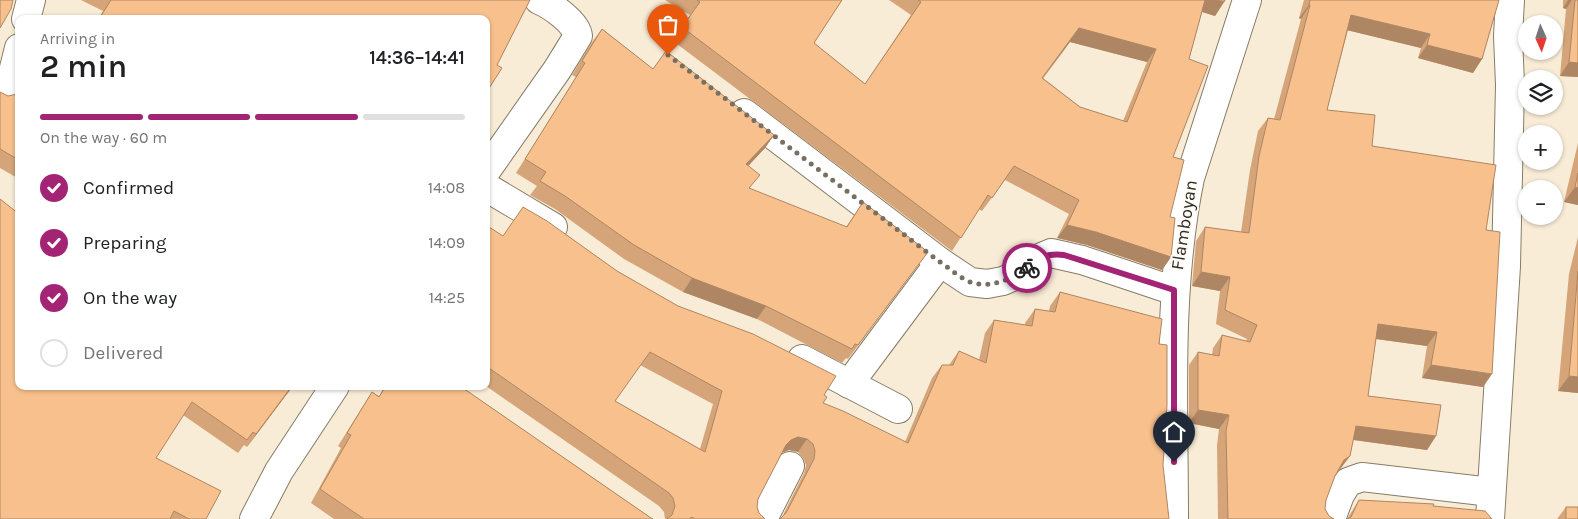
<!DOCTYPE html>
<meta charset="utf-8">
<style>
body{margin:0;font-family:Karla,sans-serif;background:#f6f6f6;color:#202124;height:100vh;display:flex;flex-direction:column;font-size:19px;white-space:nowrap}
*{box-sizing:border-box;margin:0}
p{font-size:16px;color:#757577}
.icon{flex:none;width:28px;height:28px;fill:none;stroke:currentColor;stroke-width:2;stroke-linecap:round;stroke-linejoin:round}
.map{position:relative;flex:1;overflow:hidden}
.details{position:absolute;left:15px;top:15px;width:475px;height:375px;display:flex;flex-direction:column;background:#fff;border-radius:10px;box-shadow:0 1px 4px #0004}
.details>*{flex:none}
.needle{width:32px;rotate:177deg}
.controls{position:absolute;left:1518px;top:15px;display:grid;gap:10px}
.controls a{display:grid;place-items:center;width:45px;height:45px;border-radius:50%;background:#fff;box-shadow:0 1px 4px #0004;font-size:25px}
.pin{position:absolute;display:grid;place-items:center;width:42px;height:42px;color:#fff;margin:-51px -21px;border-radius:50% 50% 50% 0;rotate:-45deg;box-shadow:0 0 5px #0007}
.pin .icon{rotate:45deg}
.courier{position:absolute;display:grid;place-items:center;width:50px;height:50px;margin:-25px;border:4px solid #a32475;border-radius:50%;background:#fff;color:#222;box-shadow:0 1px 6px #0007}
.summary em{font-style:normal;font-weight:600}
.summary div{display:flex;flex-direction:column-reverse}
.summary{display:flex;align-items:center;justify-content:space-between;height:85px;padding:0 25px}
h1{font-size:32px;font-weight:600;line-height:38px}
.bar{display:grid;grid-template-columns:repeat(4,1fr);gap:8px 5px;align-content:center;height:60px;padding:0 25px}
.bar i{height:6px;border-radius:4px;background:#e0e0e0}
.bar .on{background:#a32475}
.bar p{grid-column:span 4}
ol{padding:0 25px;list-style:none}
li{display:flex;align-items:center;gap:15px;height:55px}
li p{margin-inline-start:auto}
li .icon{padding:5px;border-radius:50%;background:#a32475;color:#fff;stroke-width:4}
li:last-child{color:#757577}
li i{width:28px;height:28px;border:2px solid #e0e0e0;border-radius:50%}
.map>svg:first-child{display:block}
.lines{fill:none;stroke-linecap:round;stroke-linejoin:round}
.street-casing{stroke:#877c67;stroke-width:30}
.street{stroke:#fff;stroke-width:28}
.wall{fill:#d5a579;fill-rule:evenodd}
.shaded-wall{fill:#ae8663}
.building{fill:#f8c08d;stroke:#ae8663;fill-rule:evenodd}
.done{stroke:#777062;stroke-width:5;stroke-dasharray:0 9}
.route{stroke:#a32475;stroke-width:6}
.labels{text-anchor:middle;stroke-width:4;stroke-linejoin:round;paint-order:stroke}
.street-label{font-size:18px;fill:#312d24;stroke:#fdfbf6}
</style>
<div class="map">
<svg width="1578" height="519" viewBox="0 0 1578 519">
<rect width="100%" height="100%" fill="#f9ecd6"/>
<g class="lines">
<defs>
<g id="street">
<polyline points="26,19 31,0"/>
<polyline points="0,94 12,76 19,48"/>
<polyline points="744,113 940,262 970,282 987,284 1003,281 1019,274 1037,259 1051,253 1082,260 1175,291"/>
<path d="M486 171 557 70 578 36C577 23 551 5 539 0"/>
<polyline points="486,187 553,227"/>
<polyline points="802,359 898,409"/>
<polyline points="849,384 940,262"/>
<polyline points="254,519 279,471 335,386"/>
<polyline points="763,519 790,466"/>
<path d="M1174 519C1174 406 1167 290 1190 178L1247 0"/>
<polyline points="1331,519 1340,495 1348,482 1362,477 1491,492"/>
<polyline points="1490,519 1506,266 1510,85 1508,36 1510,0"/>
</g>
</defs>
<use href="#street" class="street-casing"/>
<use href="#street" class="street"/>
</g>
<g class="wall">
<polygon points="81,0 530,0 497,65 486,93 486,19 98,19 103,11"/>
<path d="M665 0H842L814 43 865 84 911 15 889 0H1225L1224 2 1215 16 1202 12 1189 59 1173 157 1170 217 1171 257 1162 270 1087 245 1057 238 1069 214 1005 180 982 211 979 209 952 251 673 41 690 15ZM1070 42 1147 62 1123 121 1080 107 1043 78Z"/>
<polygon points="1304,0 1499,0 1482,59 1473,73 1418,58 1421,48 1348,30 1327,110 1372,146 1486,230 1483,387 1422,378 1427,346 1376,339 1368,396 1436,436 1427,450 1353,440 1350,456 1335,476 1326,500 1325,509 1329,516 1334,519 1218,519 1217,445 1219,429 1189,423 1189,365 1198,352 1212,355 1213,348 1222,335 1246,341 1247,339 1216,324 1220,291 1192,286 1196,241 1205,227 1241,232 1250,170 1258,131 1268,118 1274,119 1301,19 1299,18"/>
<polygon points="1563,0 1578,0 1578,77 1560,76 1566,9 1563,8"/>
<polygon points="602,29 653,69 774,135 765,148 748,166 750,189 846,227 863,202 928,252 848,359 846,358 842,363 757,319 683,292 624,259 555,209 530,195 537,186 516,173 576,77 572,75 592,42"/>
<polygon points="0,92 8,96 17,94 19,92 19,179 0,168"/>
<polygon points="1578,143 1578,205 1564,202"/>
<path d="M486 225 503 236 617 271 824 395 823 403 905 442 932 378 942 365H949L959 351 979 360 985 333 994 320 1025 325V323L1035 309 1049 311 1050 306 1060 292 1159 344 1163 465 781 519 804 473 806 465 803 458 798 452 789 450 782 453 758 499 757 507 759 513 765 519H665L664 512 659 506 486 386ZM640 365 713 404 700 449 615 401Z"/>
<polygon points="1578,237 1578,393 1558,391 1569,274"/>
<polygon points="19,386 293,386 247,447 244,445 238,453 183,415 156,458 206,519 0,519"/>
<polygon points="385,386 460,386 651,518 653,519 334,519 311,503 341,448 338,446 363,406 372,392 379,396"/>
<polygon points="1359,500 1433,506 1347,519"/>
<polygon points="1566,507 1578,519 1557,519"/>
</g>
<g class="shaded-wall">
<polygon points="1203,0 1216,0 1224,2 1215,16 1196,10"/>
<polygon points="1568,0 1572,0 1566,9 1563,8"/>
<polygon points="1309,5 1310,5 1301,19 1299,18"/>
<polygon points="1351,15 1430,34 1421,48 1342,29"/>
<polygon points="1079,28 1156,49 1147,62 1070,42 1033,92"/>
<polygon points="1427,45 1482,59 1473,73 1418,58"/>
<polygon points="1569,62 1578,63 1578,77 1560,76"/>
<polygon points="774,135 765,148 737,178 746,164"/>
<polygon points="1575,187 1578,188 1578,205 1564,202"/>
<polygon points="1067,225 1096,232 1171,257 1162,270 1087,245 1057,238"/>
<polygon points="1201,272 1230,277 1220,291 1192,286"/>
<polygon points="692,278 766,306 757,319 683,292"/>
<polygon points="1378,324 1437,332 1427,346 1369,338"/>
<polygon points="1431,365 1492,374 1483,387 1422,378"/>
<polygon points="1569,376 1578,377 1578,393 1558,391"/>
<polygon points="292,386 293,386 247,447 256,434"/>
<polygon points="1198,410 1229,415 1219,429 1189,423"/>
<polygon points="1356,426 1436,436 1427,450 1347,439"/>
<polygon points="798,437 807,439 798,452 789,450 781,453 786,445 791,440"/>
<polygon points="1350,456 1340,469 1335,474 1344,460"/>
</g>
<g class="building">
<polygon points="0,0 13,0 11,9 0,28"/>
<polygon points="111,0 530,0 497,65 502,68 486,93 486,19 99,19"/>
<path d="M697 0H842L814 43 865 84 921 2 918 0H1205L1189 59 1208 66 1173 157 1184 160 1170 217 1175 218 1171 257 1096 232 1067 225 1079 200 1014 166 992 198 988 195 961 238 682 27 700 2ZM1079 28 1156 49 1127 122 1080 107 1042 78Z"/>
<polygon points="1216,0 1225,0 1224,2"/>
<polygon points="1310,0 1499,0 1482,59 1427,45 1430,34 1351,15 1327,110 1375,115 1372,146 1496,165 1486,230 1500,232 1492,374 1431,365 1437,332 1378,324 1368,396 1441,405 1436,436 1356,426 1350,456 1344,460 1335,476 1326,500 1325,509 1329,516 1334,519 1228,519 1226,431 1229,415 1198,410 1198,352 1219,356 1222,335 1250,342 1257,325 1225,310 1230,277 1201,272 1205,227 1249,233 1259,156 1268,118 1280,120 1310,5 1309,5"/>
<polygon points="1575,0 1578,0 1578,63 1569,62"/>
<polygon points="602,29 653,69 666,51 774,135 746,164 760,175 749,188 847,227 863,202 928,252 858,345 855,344 852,349 766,306 692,278 634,245 565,196 540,181 546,172 525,159 585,63 582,61"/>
<polygon points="0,92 8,96 17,94 19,92 19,160 0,149"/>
<polygon points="1578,173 1578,188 1575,187"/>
<polygon points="0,199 19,214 19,386 292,386 256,434 253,432 247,440 192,402 156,458 221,491 206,519 189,519 174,511 170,519 0,519"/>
<path d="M523 207 547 221 617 271 678 306 753 334 836 376 824 395 827 397 823 403 843 411 908 443 942 365H953L959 351 986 363 994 320 1032 326 1035 309 1055 312 1060 292 1162 319 1159 344 1167 345V405L1163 465 1169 519H780L786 513 814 459 815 451 813 444 807 439 798 437 791 440 786 445 758 499 757 507 759 513 765 519H695L691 517 690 519H667L672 515 675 506 673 498 669 493 486 366V225L503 236ZM650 352 722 391 705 452 615 401Z"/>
<polygon points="1578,271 1578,377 1569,376"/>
<polygon points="386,386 460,386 651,518 653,519 364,519 320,489 351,435 347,433 372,392 379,397"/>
<polygon points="1359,500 1434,504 1433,506 1485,511 1492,519 1347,519 1351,517"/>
<rect x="1566" y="507" width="12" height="12"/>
</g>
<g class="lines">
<path class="done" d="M668 55 940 262C949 268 960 278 970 282 989 289 1013 279 1027 268"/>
<path class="route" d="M1027 268C1040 257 1047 253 1064 255L1174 290V462"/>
</g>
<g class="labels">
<g class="street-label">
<text transform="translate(1184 225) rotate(-81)" y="6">Flamboyan</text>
</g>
</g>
</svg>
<div class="controls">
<a><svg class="needle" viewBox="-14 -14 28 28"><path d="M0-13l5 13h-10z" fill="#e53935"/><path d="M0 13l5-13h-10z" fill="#757577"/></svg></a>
<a><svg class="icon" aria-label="layers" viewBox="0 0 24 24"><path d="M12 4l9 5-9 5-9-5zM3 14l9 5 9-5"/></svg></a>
<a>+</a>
<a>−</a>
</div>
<div class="pin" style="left:668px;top:55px;background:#ea580c"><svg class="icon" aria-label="bag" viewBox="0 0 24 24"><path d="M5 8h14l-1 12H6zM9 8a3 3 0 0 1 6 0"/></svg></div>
<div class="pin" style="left:1174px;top:462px;background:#1f2937"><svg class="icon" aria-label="home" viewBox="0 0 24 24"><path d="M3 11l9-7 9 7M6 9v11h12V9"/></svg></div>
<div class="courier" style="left:1027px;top:268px"><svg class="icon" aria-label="bike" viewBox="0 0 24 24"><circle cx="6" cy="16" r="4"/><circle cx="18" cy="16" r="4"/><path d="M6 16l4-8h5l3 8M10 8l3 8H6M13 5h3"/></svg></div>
<section class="details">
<div class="summary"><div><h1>2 min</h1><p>Arriving in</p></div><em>14:36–14:41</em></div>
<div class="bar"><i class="on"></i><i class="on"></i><i class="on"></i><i></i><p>On the way · 60 m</p></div>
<ol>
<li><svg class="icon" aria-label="check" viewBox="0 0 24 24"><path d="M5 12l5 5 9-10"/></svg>Confirmed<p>14:08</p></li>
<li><svg class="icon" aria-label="check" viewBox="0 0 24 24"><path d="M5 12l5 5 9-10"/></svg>Preparing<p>14:09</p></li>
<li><svg class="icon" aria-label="check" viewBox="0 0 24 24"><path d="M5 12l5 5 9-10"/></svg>On the way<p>14:25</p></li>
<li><i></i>Delivered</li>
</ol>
</section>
</div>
